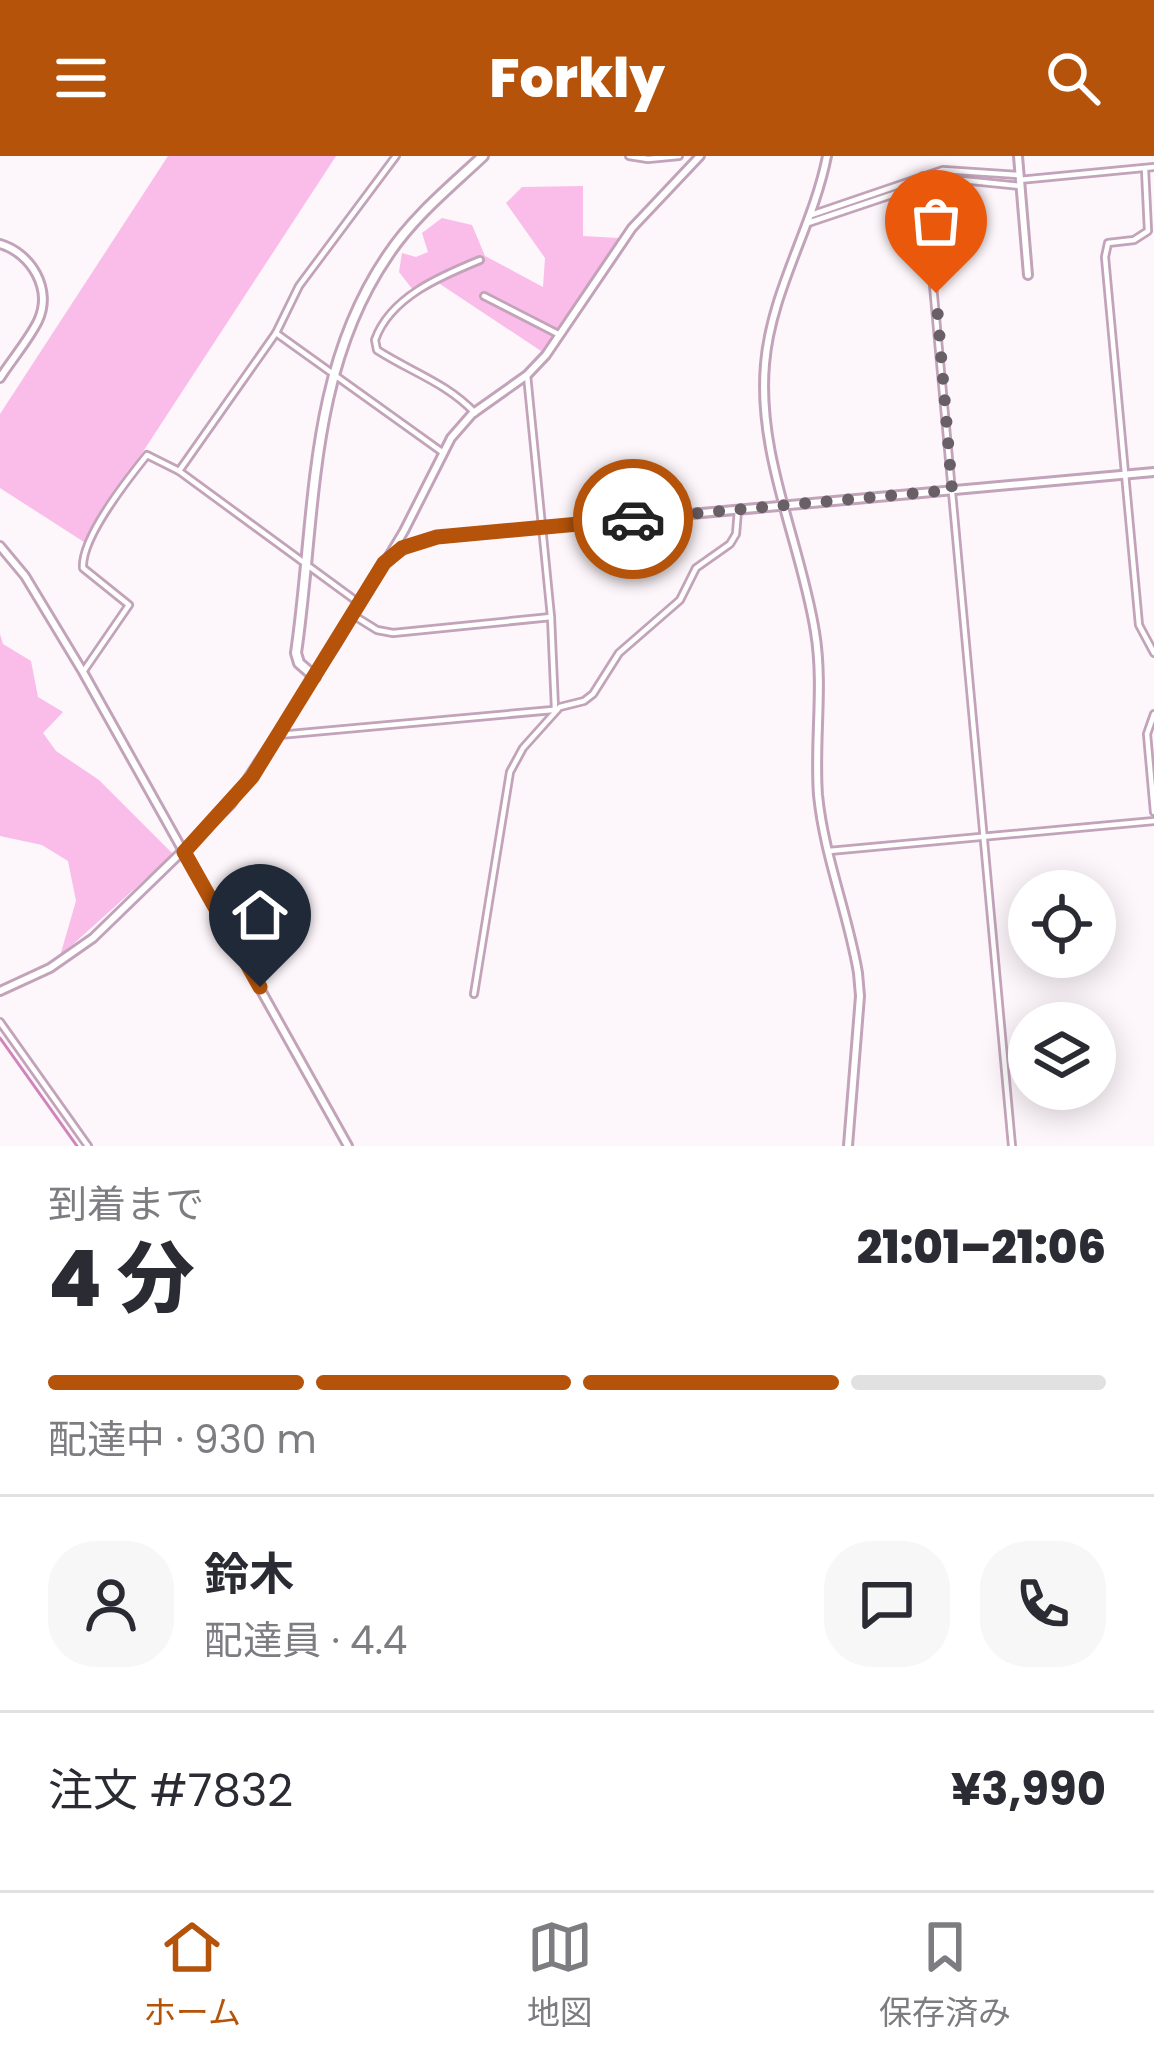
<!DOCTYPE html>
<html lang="ja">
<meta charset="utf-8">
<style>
body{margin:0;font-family:Poppins,"Noto Sans JP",sans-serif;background:#f7f7f7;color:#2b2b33;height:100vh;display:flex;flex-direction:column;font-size:45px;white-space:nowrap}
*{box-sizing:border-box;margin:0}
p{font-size:39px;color:#7c7c81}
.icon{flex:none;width:66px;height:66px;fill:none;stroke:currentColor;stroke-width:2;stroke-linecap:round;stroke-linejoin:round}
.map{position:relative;height:990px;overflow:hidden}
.details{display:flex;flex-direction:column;background:#fff;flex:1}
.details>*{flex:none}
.fabs{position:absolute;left:1008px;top:714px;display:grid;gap:24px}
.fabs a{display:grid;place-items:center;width:108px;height:108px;border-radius:50%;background:#fff;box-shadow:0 6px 30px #0003;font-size:60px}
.pin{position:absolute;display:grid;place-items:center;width:102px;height:102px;color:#fff;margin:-123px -51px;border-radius:50% 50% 50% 0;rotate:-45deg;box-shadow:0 0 12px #0007}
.pin .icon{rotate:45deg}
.courier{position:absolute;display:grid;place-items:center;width:120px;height:120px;margin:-60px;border:9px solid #b45309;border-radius:50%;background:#fff;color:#222;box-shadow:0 3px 15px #0007}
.summary em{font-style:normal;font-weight:800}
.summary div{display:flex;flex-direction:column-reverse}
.summary{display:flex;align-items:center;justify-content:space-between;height:204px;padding:0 48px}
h1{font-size:78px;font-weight:800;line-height:90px}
.bar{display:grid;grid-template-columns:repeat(4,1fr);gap:18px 12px;align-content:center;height:144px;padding:0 48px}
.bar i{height:15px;border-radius:9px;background:#e1e1e2}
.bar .active{background:#b45309}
.bar p{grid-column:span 4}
.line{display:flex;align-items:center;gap:30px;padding:0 48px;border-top:3px solid #e1e1e2}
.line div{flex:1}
.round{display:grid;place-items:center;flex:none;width:126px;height:126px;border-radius:48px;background:#f7f7f7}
header{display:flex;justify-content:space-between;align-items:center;height:156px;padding:0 48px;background:#b45309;color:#fff;font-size:54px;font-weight:800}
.menu{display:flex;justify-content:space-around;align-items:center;height:168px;border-top:3px solid #e1e1e2;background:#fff;font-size:33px;color:#7c7c81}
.menu a{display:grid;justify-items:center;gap:6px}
.menu .active{color:#b45309}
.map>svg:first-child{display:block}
.green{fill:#fabce8}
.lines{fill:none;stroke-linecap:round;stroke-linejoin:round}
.stream{stroke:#cf84bb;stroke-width:3}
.minor-casing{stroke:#c2a3b9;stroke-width:10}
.tertiary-casing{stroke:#c2a3b9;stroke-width:12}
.secondary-casing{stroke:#c2a3b9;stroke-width:14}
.minor{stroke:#fff;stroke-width:4.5}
.tertiary{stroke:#fff;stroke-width:6}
.secondary{stroke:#fff;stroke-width:8}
.done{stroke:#695f66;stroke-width:12;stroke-dasharray:0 21.6}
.route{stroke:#b45309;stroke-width:15}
</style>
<header><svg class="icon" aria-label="menu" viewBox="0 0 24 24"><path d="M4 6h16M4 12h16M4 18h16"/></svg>Forkly<svg class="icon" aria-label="search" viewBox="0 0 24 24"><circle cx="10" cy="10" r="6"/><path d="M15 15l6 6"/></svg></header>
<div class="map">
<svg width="1154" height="990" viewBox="0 0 1154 990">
<rect width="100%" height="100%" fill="#fdf6fb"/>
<g class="green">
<polygon points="168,0 336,0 84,386 0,332 0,258"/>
<polygon points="583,30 583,80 619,82 544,197 431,122 413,134 399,116 402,97 416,101 428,96 422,77 442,62 472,69 485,100 543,131 545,102 506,47 522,31"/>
<polygon points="0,478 3,488 31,505 38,541 63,556 43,577 56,595 99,624 173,698 60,800 76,745 68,705 42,689 0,680"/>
</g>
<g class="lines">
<polyline class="stream" points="0,882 77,990"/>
<defs>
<g id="minor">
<polyline points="629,0 648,3 679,0"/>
<polyline points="1145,13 1148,75 1134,84 1108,87 1105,101 1139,469 1154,497"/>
<polyline points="923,20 1012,990"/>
<polyline points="1019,24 1154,11"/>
<polyline points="811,59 943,14 1019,19"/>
<polyline points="808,67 942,22 1020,30"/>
<polyline points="484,140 560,179"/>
<polyline points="276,177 442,296"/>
<polyline points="527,219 551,461 555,553"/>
<path d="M475 257C447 227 411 216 377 194L375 184C390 141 441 120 480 104"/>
<polyline points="179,315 276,177 299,130 396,0"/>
<polyline points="353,459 377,474 393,477 551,461"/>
<path d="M83 516 129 449 83 412C81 382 127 324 147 299L179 315 359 447"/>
<polyline points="560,551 584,545 593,538 619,497 680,444 696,412 730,388 736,378 738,354"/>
<polyline points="1154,558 1147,578 1154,656"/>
<polyline points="279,579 553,554"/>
<polyline points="829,695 1154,665"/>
<polyline points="474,838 510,616 523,592 558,553"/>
<polyline points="0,866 88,990"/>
</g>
<g id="tertiary">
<path d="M827 0C813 71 771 135 765 208 757 300 801 387 815 476 824 530 814 585 818 639 824 700 848 757 858 817L860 840 848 990"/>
<polyline points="1018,0 1028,119"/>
<path d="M0 88C31 97 53 133 38 165 28 185 12 203 0 222"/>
<polyline points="0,390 25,420 83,516 348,990"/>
<polyline points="392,401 411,388 437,381 1154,316"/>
<polyline points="0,835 50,812 93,782 231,648 335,490 404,375 451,282 472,258 527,219 546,199 632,72 700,0"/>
</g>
<path id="secondary" d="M315 521 299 507 296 497C316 361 307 217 388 99 413 61 450 31 483 0"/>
</defs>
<use href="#minor" class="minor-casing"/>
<use href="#tertiary" class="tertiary-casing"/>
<use href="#secondary" class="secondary-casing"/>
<use href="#minor" class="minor"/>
<use href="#tertiary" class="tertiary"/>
<use href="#secondary" class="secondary"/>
</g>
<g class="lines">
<polyline class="done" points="633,363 952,334 936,137"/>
<polyline class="route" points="260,831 184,696 252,621 384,407 402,392 437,381 633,363"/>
</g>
</svg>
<div class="fabs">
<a><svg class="icon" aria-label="locate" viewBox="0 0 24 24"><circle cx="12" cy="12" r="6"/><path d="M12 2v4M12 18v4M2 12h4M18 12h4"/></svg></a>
<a><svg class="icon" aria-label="layers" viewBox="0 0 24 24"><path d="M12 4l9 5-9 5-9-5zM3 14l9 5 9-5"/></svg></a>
</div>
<div class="pin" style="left:936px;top:137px;background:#ea580c"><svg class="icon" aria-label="bag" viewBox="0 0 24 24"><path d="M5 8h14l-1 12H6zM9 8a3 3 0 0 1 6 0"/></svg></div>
<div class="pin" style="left:260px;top:831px;background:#1f2937"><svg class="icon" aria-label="home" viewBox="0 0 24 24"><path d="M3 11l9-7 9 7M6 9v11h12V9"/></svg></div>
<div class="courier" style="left:633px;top:363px"><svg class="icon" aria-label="car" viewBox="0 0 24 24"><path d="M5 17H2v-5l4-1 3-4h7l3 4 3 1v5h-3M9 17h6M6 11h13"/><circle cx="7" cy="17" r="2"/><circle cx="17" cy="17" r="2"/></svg></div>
</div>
<section class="details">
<div class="summary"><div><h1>4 分</h1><p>到着まで</p></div><em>21:01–21:06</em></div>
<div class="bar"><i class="active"></i><i class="active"></i><i class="active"></i><i></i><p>配達中 · 930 m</p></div>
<div class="line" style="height:216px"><a class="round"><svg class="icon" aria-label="person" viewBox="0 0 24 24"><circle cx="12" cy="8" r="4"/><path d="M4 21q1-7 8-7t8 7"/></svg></a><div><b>鈴木</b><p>配達員 · 4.4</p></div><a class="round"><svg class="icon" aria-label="chat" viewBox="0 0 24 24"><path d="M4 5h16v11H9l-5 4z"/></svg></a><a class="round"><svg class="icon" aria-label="phone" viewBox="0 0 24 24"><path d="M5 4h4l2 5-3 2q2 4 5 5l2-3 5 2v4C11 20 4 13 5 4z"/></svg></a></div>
<div class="line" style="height:156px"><div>注文 #7832</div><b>¥3,990</b></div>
</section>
<nav class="menu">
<a class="active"><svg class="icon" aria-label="home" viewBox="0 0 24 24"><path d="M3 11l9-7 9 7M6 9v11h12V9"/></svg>ホーム</a>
<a><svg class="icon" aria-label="map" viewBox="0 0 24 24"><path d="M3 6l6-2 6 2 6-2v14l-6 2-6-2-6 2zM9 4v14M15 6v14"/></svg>地図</a>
<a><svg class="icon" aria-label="saved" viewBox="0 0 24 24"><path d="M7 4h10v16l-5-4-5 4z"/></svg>保存済み</a>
</nav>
